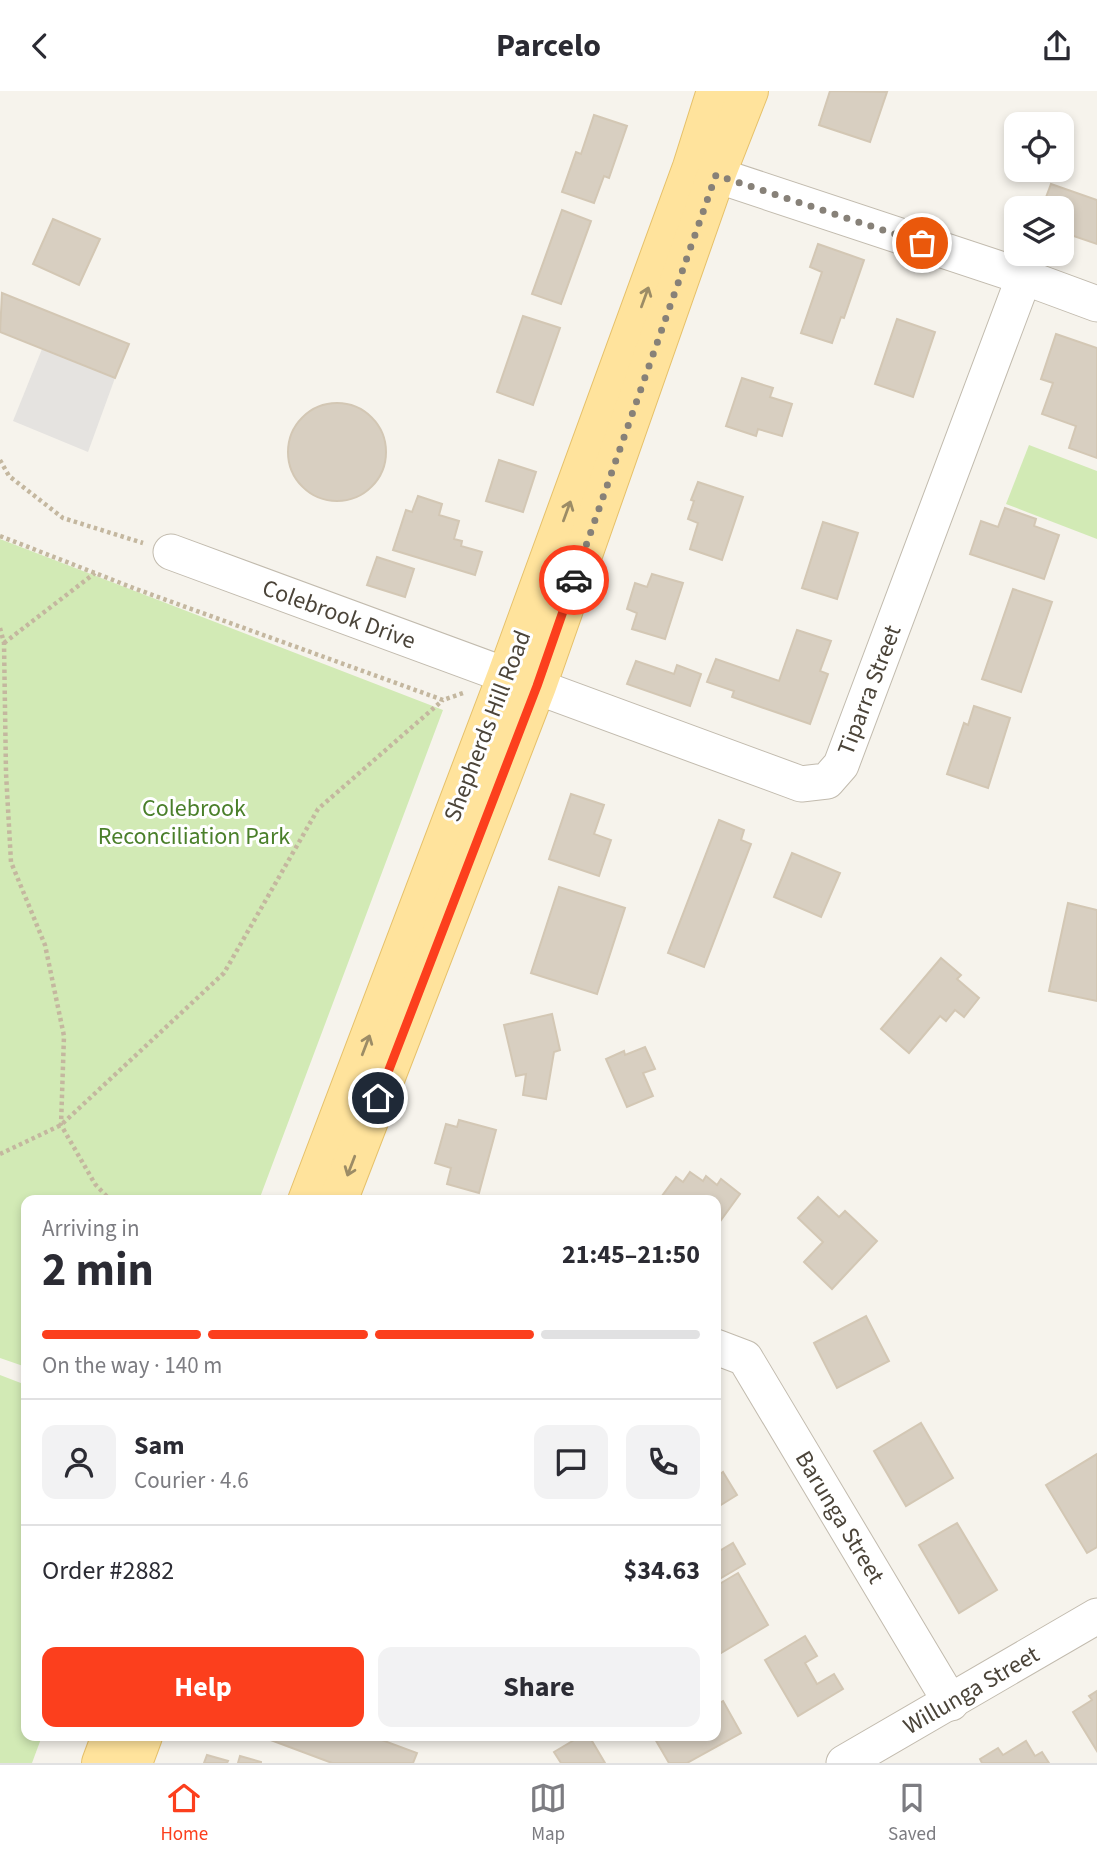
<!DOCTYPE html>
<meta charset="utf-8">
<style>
body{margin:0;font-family:"Source Sans 3",sans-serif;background:#f2f2f3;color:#2b2b33;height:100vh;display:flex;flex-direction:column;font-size:26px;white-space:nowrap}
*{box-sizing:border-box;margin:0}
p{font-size:23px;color:#7c7c81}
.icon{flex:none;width:38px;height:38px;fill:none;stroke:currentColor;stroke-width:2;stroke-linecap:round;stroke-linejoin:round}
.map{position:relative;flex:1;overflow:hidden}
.panel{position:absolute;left:21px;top:1104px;width:700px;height:546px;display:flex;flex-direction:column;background:#fff;border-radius:14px;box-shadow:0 4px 10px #0003}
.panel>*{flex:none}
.fabs{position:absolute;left:1004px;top:21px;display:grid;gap:14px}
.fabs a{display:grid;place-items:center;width:70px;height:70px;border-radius:14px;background:#fff;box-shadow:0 4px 10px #0003;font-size:35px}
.pin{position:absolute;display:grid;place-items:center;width:60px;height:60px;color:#fff;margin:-30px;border:4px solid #fff;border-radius:50%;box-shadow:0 2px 7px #0007}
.courier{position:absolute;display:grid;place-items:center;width:70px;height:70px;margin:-35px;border:5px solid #fc3f1d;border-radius:50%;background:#fff;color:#222;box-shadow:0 2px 9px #0007}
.head em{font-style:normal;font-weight:700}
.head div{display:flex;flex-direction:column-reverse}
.head{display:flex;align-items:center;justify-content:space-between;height:119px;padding:0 21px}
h1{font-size:46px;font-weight:700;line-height:52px}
.bar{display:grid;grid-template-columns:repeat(4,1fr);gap:10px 7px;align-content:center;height:84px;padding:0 21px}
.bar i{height:9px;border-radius:5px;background:#e1e1e2}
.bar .current{background:#fc3f1d}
.bar p{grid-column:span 4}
.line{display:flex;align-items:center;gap:18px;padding:0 21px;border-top:2px solid #e1e1e2}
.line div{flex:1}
.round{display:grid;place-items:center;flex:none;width:74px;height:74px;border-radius:14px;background:#f2f2f3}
.cta{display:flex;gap:14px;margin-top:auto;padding:14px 21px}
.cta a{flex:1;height:80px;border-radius:14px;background:#fc3f1d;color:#fff;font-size:28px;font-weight:700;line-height:80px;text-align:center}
.cta a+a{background:#f2f2f3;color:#2b2b33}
header{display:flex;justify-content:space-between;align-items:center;height:91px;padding:0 21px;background:#fff;font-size:32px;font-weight:700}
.tab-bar{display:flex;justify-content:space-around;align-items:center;height:98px;border-top:2px solid #e1e1e2;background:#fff;font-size:19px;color:#7c7c81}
.tab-bar a{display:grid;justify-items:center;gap:4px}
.tab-bar .current{color:#fc3f1d}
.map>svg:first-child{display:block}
.green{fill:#d2eab5}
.parking{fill:#e5e3e0}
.building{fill:#d8cfc1;stroke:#d3c7b4;stroke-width:2}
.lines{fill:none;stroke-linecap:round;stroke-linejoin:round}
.minor-casing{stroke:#c2bbae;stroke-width:37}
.major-casing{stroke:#e6c16a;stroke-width:40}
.path{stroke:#c4b79f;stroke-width:4.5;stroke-dasharray:3.5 3.5;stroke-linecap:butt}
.minor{stroke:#fff;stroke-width:35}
.major{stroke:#ffe39c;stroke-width:38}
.oneway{stroke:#9c8c66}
.done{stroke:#878178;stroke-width:7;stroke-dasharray:0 12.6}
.route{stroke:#fc3f1d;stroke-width:9}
.labels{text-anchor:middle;stroke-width:6;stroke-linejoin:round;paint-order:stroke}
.street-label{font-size:24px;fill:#4b4439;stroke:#fff}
.park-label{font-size:24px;fill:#4a7f2a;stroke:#fff}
</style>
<header><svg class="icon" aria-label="back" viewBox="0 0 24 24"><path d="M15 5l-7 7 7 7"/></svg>Parcelo<svg class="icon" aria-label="share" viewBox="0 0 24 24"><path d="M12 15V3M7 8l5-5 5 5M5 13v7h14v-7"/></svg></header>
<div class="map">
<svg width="1097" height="1672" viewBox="0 0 1097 1672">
<rect width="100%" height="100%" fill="#f6f3ec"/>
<g class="green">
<polygon points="1029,354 1097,380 1097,448 1006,413"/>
<polygon points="0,448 443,619 259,1109 26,1110 26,1276 0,1267"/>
<polygon points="0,1284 26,1294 26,1645 42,1645 32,1672 0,1672"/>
</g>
<polygon class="parking" points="42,258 115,287 88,361 13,330"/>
<g class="building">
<polygon points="830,0 887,1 870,51 819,34"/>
<polygon points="594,24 627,35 609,87 604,85 594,112 562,101 576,61 581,63"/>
<polygon points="1051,93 1097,109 1097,153 1062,141 1062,117 1042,117"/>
<polygon points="562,119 591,130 561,213 532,203"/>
<polygon points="53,128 100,148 79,194 33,173"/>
<polygon points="818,153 864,169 844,227 841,226 832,252 801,242 822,181 810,176"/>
<polygon points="2,202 129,253 115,287 0,241"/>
<polygon points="523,225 560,237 533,314 497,301"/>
<polygon points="897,228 935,241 913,306 875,293"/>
<polygon points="1056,243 1097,257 1097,367 1069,357 1076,335 1042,323 1053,292 1041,288"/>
<polygon points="742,287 773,297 770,306 792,313 782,345 758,338 756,345 726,335"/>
<circle cx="337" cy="361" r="49"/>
<polygon points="499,369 536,381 523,421 486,410"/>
<polygon points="698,391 743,406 722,469 690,458 698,432 688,428 694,410 691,409"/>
<polygon points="418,405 442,413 439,424 459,430 454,448 462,450 461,455 482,461 475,484 393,459 406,419 412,421"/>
<polygon points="1005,417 1036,428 1034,435 1059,444 1044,488 970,463 981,430 998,436"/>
<polygon points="823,431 858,442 837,508 802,497"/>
<polygon points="377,466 414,478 405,506 367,494"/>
<polygon points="652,483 683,492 665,548 632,538 637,522 627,518 635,492 647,496"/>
<polygon points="1013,498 1052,511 1021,601 982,588"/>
<polygon points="797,539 831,550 820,580 828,583 810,633 732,606 734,600 707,591 716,568 779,590"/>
<polygon points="636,570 674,583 677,574 701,583 690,615 627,593"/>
<polygon points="974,615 1010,627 988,697 947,683 964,632 968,634"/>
<polygon points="571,703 604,714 594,743 611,749 599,785 549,768"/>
<polygon points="719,729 744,739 741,749 751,753 704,876 668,862"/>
<polygon points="792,762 840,782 821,826 774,806"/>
<polygon points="559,796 625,817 597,903 531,882"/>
<polygon points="1068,812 1097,819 1097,910 1049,900"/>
<polygon points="941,867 961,884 957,888 979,907 964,926 955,919 946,930 940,925 909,962 881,938"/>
<polygon points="552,923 560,959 554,961 546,1008 523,1004 526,983 516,985 504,934"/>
<polygon points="645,956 655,978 643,982 653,1005 627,1016 606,968 624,960 625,964"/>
<polygon points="459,1029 496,1039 479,1102 447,1093 451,1077 435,1072 446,1033 457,1036"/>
<polygon points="690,1081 703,1090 706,1085 717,1094 721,1088 740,1103 716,1136 716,1110 667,1110 662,1105 676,1086 683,1091"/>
<polygon points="818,1106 839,1126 845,1120 877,1150 832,1198 804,1171 823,1151 798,1127"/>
<polygon points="866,1225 889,1270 837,1297 814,1252"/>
<polygon points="921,1332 953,1387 906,1415 874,1360"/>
<polygon points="1097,1363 1097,1456 1087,1462 1046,1394"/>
<polygon points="723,1381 737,1404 716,1417 716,1386"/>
<polygon points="957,1432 997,1499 959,1522 919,1454"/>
<polygon points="733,1452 745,1473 716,1490 716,1462"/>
<polygon points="738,1482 768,1534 716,1565 716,1495"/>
<polygon points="805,1545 817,1565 805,1572 817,1593 834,1583 843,1598 798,1625 765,1569"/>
<polygon points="1097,1600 1097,1660 1073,1621 1092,1609 1089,1605"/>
<polygon points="723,1610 741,1642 687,1672 669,1672 655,1648 661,1645 716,1645 716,1614"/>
<polygon points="260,1645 371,1645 417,1662 413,1672 332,1672"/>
<polygon points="581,1645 589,1645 605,1672 561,1672 554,1661"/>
<polygon points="1026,1650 1035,1665 1042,1661 1049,1672 982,1672 980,1668 998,1657 1003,1664"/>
<polygon points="207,1664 228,1670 227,1672 204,1672"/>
<polygon points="240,1665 261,1671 261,1672 238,1672"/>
</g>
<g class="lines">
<defs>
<g id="minor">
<polyline points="692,76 1024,186 1097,213"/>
<polyline points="171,461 801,693 827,690 841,674 1024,186"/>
<polyline points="716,1256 745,1267 951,1612"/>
<polyline points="844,1672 1097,1525"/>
</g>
<g id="major">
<polyline points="307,1110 506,586 692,76 716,0"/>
<polyline points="338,1110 537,595 718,79 749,0"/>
<polyline points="101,1672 111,1645"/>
<polyline points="133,1672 143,1645"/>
</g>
</defs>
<use href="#minor" class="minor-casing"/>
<use href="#major" class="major-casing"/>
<g class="path">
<polyline points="0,369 9,385 63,427 143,452"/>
<polyline points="0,445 136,498 443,609 463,602"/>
<polyline points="0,537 4,552 6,682 11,771 45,854 64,945 61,1034 95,1093 111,1110"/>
<polyline points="4,552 95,482"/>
<polyline points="0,1063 61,1034 224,882 318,718 443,609"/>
</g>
<use href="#minor" class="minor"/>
<use href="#major" class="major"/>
</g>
<defs><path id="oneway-shaft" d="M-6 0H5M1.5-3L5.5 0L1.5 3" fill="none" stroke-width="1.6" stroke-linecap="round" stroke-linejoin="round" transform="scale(1.75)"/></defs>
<g class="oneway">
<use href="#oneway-shaft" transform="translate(645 206) rotate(-70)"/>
<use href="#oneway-shaft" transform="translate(567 420) rotate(-70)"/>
<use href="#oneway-shaft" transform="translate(366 954) rotate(-69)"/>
<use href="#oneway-shaft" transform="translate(351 1075) rotate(111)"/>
</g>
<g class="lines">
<polyline class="done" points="574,489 716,84 922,152"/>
<polyline class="route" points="378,1007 537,595 574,489"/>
</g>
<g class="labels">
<g class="street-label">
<text transform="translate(339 523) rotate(20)" y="8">Colebrook Drive</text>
<text transform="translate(869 599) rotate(-69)" y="8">Tiparra Street</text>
<text transform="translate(487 635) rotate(-69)" y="8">Shepherds Hill Road</text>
<text transform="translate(840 1426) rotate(59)" y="8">Barunga Street</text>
<text transform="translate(971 1599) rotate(-30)" y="8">Willunga Street</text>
</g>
<g class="park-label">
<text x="194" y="725">Colebrook<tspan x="194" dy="28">Reconciliation Park</tspan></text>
</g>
</g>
</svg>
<div class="fabs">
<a><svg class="icon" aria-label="locate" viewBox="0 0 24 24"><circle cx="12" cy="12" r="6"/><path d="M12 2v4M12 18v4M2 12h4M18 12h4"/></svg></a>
<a><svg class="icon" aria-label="layers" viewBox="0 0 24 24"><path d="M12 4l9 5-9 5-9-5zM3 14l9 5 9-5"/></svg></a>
</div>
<div class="pin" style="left:922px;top:152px;background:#ea580c"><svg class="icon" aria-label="bag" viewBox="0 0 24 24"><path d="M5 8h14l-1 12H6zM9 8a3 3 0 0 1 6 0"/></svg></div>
<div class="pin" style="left:378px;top:1007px;background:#1f2937"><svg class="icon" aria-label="home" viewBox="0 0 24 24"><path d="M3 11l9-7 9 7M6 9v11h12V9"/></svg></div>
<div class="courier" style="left:574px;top:489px"><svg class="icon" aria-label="car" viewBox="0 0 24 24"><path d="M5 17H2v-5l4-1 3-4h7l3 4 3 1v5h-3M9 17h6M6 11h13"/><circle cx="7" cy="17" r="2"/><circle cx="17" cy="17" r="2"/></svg></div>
<section class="panel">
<div class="head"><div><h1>2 min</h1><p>Arriving in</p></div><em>21:45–21:50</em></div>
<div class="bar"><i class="current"></i><i class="current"></i><i class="current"></i><i></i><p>On the way · 140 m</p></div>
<div class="line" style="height:126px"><a class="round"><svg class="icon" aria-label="person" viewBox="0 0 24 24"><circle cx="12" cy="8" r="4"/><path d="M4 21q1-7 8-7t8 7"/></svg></a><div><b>Sam</b><p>Courier · 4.6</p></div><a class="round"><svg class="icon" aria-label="chat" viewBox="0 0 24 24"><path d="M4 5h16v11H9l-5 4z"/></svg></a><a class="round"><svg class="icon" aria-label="phone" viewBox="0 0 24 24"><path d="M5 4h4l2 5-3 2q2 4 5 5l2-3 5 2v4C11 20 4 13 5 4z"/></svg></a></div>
<div class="line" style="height:91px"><div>Order #2882</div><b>$34.63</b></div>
<div class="cta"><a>Help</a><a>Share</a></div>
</section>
</div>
<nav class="tab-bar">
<a class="current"><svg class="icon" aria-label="home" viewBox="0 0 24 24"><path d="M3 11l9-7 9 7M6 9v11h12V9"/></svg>Home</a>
<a><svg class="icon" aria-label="map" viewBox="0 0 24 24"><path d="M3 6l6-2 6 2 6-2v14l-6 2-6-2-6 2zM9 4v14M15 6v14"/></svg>Map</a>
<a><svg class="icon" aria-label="saved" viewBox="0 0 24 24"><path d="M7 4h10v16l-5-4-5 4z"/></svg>Saved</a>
</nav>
